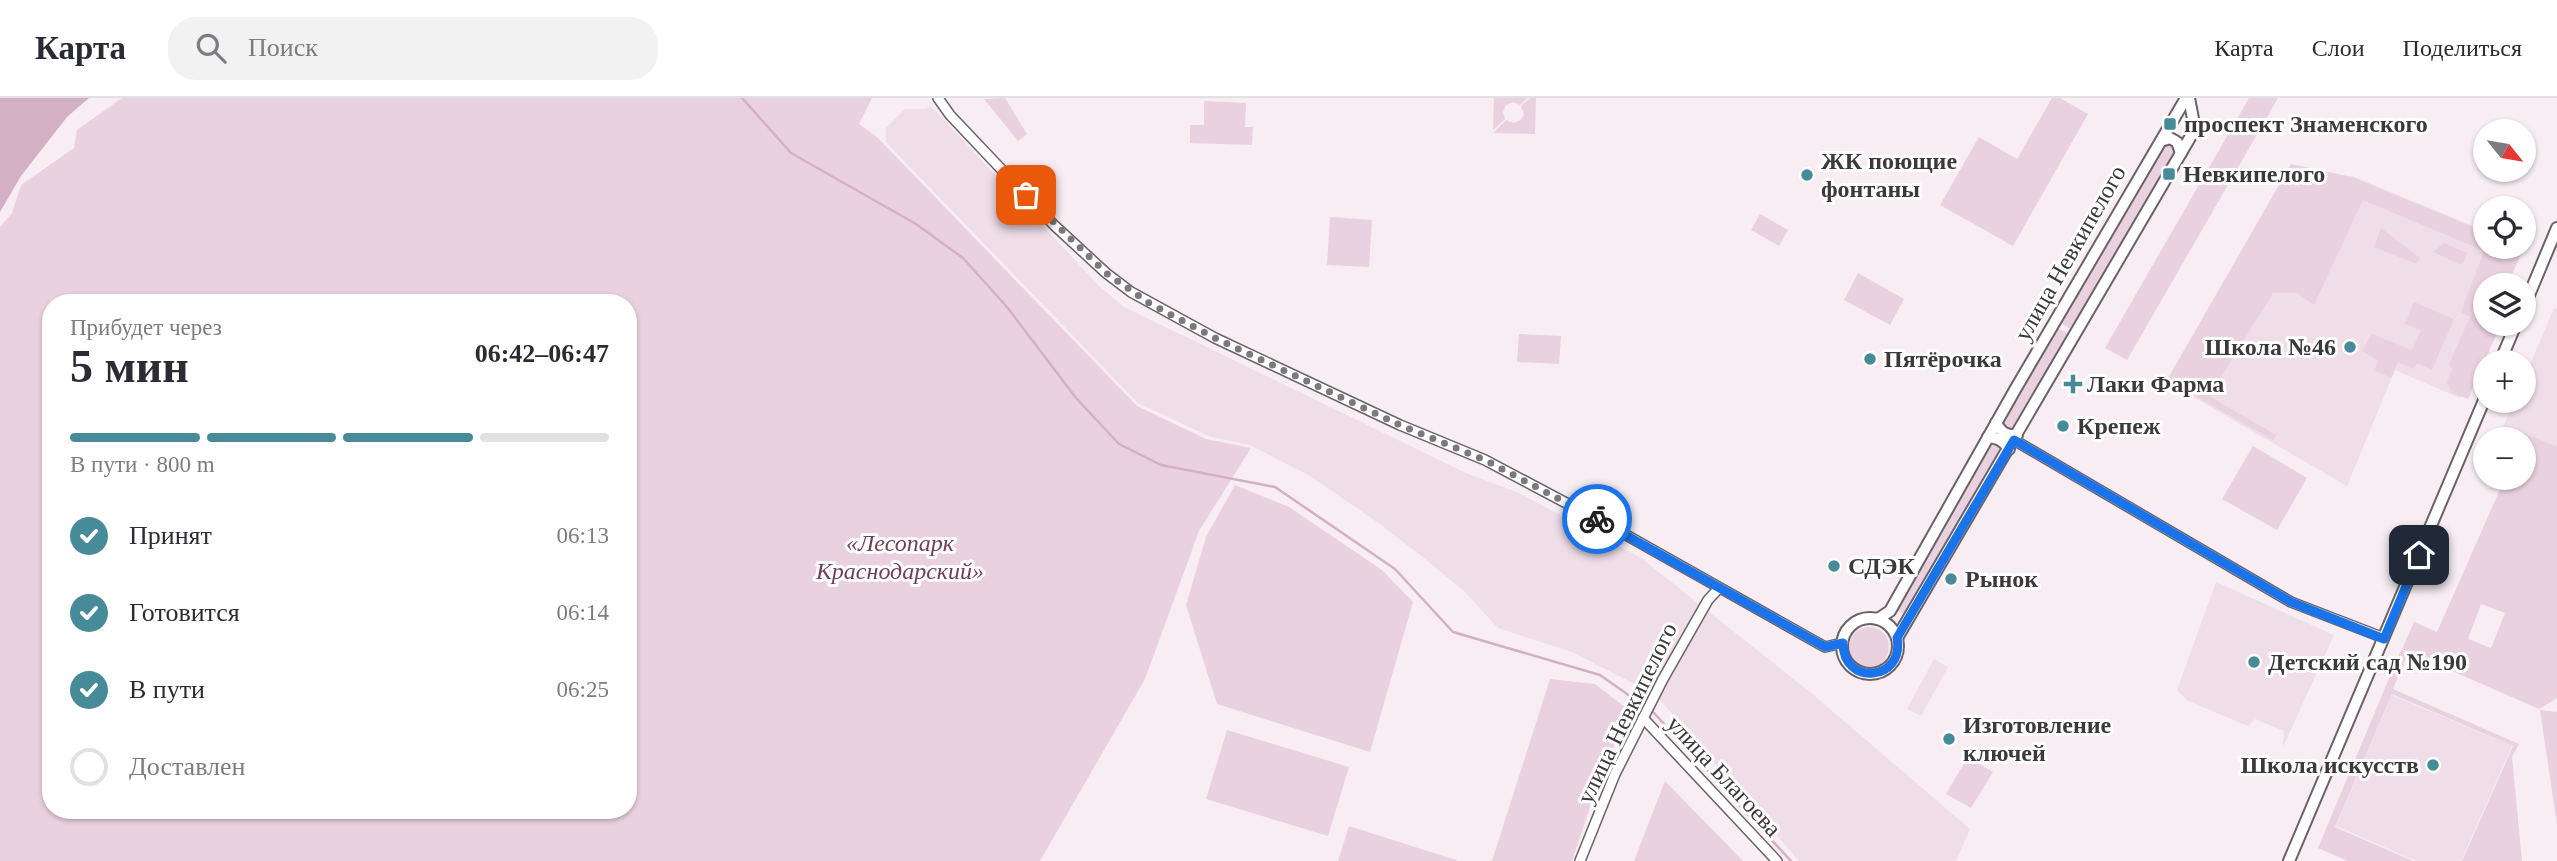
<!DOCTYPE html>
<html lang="ru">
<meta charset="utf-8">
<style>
body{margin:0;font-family:"Times New Roman",serif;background:#f2f2f3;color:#2b2b33;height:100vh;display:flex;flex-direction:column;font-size:26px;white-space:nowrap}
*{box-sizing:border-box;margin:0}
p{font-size:23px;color:#7c7c81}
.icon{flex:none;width:38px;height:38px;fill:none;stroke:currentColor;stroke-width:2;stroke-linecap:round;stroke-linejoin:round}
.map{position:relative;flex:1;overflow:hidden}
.panel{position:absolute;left:42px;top:196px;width:595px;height:525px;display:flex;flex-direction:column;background:#fff;border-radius:28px;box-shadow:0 2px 5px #0004}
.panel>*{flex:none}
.needle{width:46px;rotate:120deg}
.controls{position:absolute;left:2473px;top:21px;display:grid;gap:14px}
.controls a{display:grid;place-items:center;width:63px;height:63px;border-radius:50%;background:#fff;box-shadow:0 2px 5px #0004;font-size:35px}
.pin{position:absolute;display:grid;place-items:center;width:60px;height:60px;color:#fff;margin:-30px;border-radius:14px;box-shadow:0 4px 10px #0006}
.courier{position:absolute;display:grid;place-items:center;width:70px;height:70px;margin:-35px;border:5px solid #1a73e8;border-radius:50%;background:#fff;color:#222;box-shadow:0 2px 9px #0007}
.headline em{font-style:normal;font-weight:700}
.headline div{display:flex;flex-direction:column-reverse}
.headline{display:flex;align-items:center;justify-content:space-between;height:119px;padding:0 28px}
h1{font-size:46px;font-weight:700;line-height:52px}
.bar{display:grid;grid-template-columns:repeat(4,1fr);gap:10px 7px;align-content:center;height:84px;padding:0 28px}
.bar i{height:9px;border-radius:5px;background:#e1e1e2}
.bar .current{background:#468b97}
.bar p{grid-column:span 4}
ol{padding:0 28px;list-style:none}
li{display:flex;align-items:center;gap:21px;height:77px}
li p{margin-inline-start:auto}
li .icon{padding:7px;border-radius:50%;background:#468b97;color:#fff;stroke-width:4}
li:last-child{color:#7c7c81}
li i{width:38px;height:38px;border:4px solid #e1e1e2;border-radius:50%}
header{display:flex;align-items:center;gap:42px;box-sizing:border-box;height:98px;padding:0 35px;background:#fff;border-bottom:2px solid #e1e1e2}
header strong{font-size:33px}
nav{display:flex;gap:38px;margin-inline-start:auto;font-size:24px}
.search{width:490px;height:63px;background:#f2f2f3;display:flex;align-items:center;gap:18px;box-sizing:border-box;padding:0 24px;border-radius:28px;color:#7c7c81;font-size:26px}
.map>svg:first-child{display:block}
.built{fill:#efdee8}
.green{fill:#ead1df;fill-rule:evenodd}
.water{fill:#d4b0c5}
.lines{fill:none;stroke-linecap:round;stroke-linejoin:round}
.stream{stroke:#d4b0c5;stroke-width:2.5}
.minor-casing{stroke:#6b6267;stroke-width:12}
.tertiary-casing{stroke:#6b6267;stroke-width:14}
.minor{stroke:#fff;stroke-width:9}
.tertiary{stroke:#fff;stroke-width:10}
.done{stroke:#7d787b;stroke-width:7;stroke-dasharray:0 12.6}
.route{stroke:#1a73e8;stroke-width:9}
.poi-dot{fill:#468b97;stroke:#fefefe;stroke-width:2.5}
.labels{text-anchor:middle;stroke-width:6;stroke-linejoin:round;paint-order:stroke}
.poi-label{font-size:24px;font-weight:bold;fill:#3c393b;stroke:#fefefe;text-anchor:start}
.street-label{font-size:24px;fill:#3c393b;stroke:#fefefe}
.park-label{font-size:24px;font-style:italic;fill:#6f3e5d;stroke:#fefefe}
</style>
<header>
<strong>Карта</strong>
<div class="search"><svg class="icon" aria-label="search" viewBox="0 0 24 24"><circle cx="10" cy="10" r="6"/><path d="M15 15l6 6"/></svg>Поиск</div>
<nav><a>Карта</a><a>Слои</a><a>Поделиться</a></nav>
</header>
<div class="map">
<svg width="2557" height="763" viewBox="0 0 2557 763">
<rect width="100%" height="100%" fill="#f7edf3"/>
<g class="built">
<polygon points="931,8 1099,188 1124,209 1466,375 1519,395 1641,460 1810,594 1970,731 1956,763 1799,763 1656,597 1572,554 1498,530 1464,493 1420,457 1380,426 1310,378 1250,347 1211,339 1138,305 886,44 886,30 905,11 926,11"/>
<polygon points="2352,78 2485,133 2485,149 2520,157 2507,187 2485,187 2485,226 2491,226 2460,300 2395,272 2347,388 2190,297 2315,80"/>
<polygon points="2554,210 2557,211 2557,359 2524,341 2517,341 2501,334 2514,303 2524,303 2524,281"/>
<polygon points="2216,484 2334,537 2283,649 2284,633 2255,621 2248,628 2188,603 2177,592"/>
<polygon points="1934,561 1948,569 1921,618 1907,611"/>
<polygon points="2392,597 2512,648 2461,763 2416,763 2336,728"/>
</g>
<g class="green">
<path d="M122 0H872L859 26 877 39 1137 308 1206 341 1251 350 1199 433 1145 581 1040 763H0V129L12 115 21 87 74 50 77 32ZM51 205H628V712H51Z"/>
<polygon points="1005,0 1027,36 1018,43 984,1"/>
<polygon points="1494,0 1527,0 1520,7 1513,4 1506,7 1503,14 1505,21 1493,32"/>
<polygon points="1530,0 1536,0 1535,36 1493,35 1506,22 1514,25 1521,22 1524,16 1521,8"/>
<polygon points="2052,0 2060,0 2088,16 2013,148 1940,107 1979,39 2017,61"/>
<polygon points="2249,0 2278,0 2127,262 2105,250"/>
<polygon points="1204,3 1246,5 1245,29 1253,29 1252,47 1190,45 1190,27 1204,27"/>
<polygon points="2168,43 2176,51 2072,232 2061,225 2165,44"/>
<polygon points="2291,66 2352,79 2485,134 2485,149 2524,150 2507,187 2485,187 2485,226 2490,226 2487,232 2496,237 2468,301 2452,295 2447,284 2452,271 2449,266 2470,219 2461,214 2484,153 2363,102 2314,207 2297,195 2273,195 2209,298 2276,337 2273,342 2167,282"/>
<polygon points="1760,116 1788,132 1779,148 1751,132"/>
<polygon points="1330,119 1372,122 1369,169 1327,167"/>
<polygon points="2381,130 2420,160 2417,166 2374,149"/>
<polygon points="2444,145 2467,155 2462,167 2433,154"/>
<polygon points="1858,175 1904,201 1890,227 1844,202"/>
<polygon points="2414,204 2454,221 2432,272 2417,265 2414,271 2398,264 2391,280 2375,272 2378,262 2362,253 2372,236 2412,252 2421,232 2405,226"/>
<polygon points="2058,230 2069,237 2013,334 2011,334 2002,327"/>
<polygon points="1519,236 1561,238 1559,266 1517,264"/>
<path d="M2516 332 2557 349V600L2539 611 2402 551 2414 524 2437 534 2505 380H2524V341H2512ZM2481 506 2505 515 2491 550 2468 541Z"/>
<polygon points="1992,345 2003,351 1907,518 1896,512"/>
<polygon points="2253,348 2307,380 2277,432 2222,401"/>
<polygon points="1235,387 1289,409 1382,472 1413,504 1370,654 1217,606 1186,507 1206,439"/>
<circle cx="1869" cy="549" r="20"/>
<polygon points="2401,552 2408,555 2393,591 2519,646 2512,659 2522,763 2462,763 2513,648 2392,596 2335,729 2413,763 2348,763 2318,750"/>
<polygon points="1550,581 1595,586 1630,613 1599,682 1572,763 1492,763"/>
<polygon points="2540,612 2557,614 2557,727"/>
<polygon points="1227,632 1349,669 1328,738 1206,701"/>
<polygon points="1968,659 1993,674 1971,710 1946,696"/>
<polygon points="1665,683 1743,763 1634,763"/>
<polygon points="1349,728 1459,763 1338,763"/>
</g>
<polygon class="water" points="0,0 89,0 67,19 21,78 0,114"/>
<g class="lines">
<polyline class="stream" points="742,0 791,55 916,126 963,160 1007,209 1076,300 1119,346 1161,367 1275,389 1395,471 1453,534 1600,577 1654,615 1791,763"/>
<defs>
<g id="minor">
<polyline points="938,0 950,17 1055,128 1106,175 1131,194 1215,240 1400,327 1485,362 1619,433 1825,549 1843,545"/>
<polyline points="2014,342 2291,504 2384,540"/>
<polyline points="1643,620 1777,763"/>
<polyline points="1580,763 1615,676 1663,581 1708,502 1719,490"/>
</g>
<g id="tertiary">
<polyline points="2161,43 2170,40 2177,44 2181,55"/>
<polyline points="2524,209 2557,130"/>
<polyline points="2500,264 2516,226"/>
<path d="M1996 325C2002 335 2006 338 2017 337"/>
<path d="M1988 339C1998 340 2003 342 2009 351"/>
<circle cx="1870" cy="548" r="28"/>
<polyline points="1878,521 1890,513 2016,290 2186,0"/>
<polyline points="1897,540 2195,31 2189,0"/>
<polyline points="2289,763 2485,300"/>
</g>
</defs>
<use href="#minor" class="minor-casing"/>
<use href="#tertiary" class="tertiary-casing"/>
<use href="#minor" class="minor"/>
<use href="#tertiary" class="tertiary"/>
</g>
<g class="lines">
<polyline class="done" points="1026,97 1106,175 1149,205 1215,240 1400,327 1485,362 1597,421"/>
<path class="route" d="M1597 421 1825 549 1843 545C1843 589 1905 583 1897 540L2014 342 2291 504 2384 541 2419 457"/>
</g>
<g class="poi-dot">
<rect x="2163" y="19" width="14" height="14" rx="3.5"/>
<rect x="2162" y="69" width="14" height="14" rx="3.5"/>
<circle cx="1807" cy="77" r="7"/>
<circle cx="2350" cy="249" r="7"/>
<circle cx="1870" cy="261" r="7"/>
<path d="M2069.5 275.5h7v7h7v7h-7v7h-7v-7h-7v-7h7z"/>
<circle cx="2063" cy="328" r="7"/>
<circle cx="1834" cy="468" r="7"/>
<circle cx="1951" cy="481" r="7"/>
<circle cx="2254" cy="564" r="7"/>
<circle cx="1949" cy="641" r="7"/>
<circle cx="2433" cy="667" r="7"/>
</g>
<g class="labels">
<g class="poi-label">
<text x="2184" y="34">проспект Знаменского</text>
<text x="1821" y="71">ЖК поющие<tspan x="1821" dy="28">фонтаны</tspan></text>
<text x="2183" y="84">Невкипелого</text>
<text x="2336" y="257" text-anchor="end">Школа №46</text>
<text x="1884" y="269">Пятёрочка</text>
<text x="2087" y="294">Лаки Фарма</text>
<text x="2077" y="336">Крепеж</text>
<text x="1848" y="476">СДЭК</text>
<text x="1965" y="489">Рынок</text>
<text x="2268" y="572">Детский сад №190</text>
<text x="1963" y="635">Изготовление<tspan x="1963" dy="28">ключей</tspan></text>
<text x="2419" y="675" text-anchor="end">Школа искусств</text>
</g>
<g class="street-label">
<text transform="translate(2070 155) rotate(-60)" y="8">улица Невкипелого</text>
<text transform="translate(1627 615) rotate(-64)" y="8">улица Невкипелого</text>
<text transform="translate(1724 678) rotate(47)" y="8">улица Благоева</text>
</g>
<g class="park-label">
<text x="900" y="453">«Лесопарк<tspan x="900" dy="28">Краснодарский»</tspan></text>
</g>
</g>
</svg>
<div class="controls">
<a><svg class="needle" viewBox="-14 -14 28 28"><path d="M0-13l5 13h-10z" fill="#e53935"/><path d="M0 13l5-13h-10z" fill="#7c7c81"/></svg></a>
<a><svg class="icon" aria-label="locate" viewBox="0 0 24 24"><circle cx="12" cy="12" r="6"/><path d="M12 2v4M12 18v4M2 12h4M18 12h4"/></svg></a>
<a><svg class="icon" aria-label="layers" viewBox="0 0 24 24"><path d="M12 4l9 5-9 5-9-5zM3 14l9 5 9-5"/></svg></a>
<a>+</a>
<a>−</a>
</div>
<div class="pin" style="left:1026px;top:97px;background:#ea580c"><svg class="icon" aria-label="bag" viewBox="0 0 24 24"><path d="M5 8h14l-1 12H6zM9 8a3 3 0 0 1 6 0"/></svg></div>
<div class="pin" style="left:2419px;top:457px;background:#1f2937"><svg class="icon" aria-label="home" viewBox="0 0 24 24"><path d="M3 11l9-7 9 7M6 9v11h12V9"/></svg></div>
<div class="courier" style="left:1597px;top:421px"><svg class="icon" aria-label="bike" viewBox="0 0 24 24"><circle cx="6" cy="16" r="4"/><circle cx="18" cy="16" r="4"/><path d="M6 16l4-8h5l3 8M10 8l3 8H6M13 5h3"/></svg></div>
<section class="panel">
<div class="headline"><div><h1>5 мин</h1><p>Прибудет через</p></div><em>06:42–06:47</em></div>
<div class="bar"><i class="current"></i><i class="current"></i><i class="current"></i><i></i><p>В пути · 800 m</p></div>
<ol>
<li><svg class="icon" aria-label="check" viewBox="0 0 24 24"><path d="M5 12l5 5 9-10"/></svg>Принят<p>06:13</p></li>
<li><svg class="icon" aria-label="check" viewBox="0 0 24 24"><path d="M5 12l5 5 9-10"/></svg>Готовится<p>06:14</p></li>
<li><svg class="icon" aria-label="check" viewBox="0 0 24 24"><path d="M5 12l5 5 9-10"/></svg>В пути<p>06:25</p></li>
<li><i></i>Доставлен</li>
</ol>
</section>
</div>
